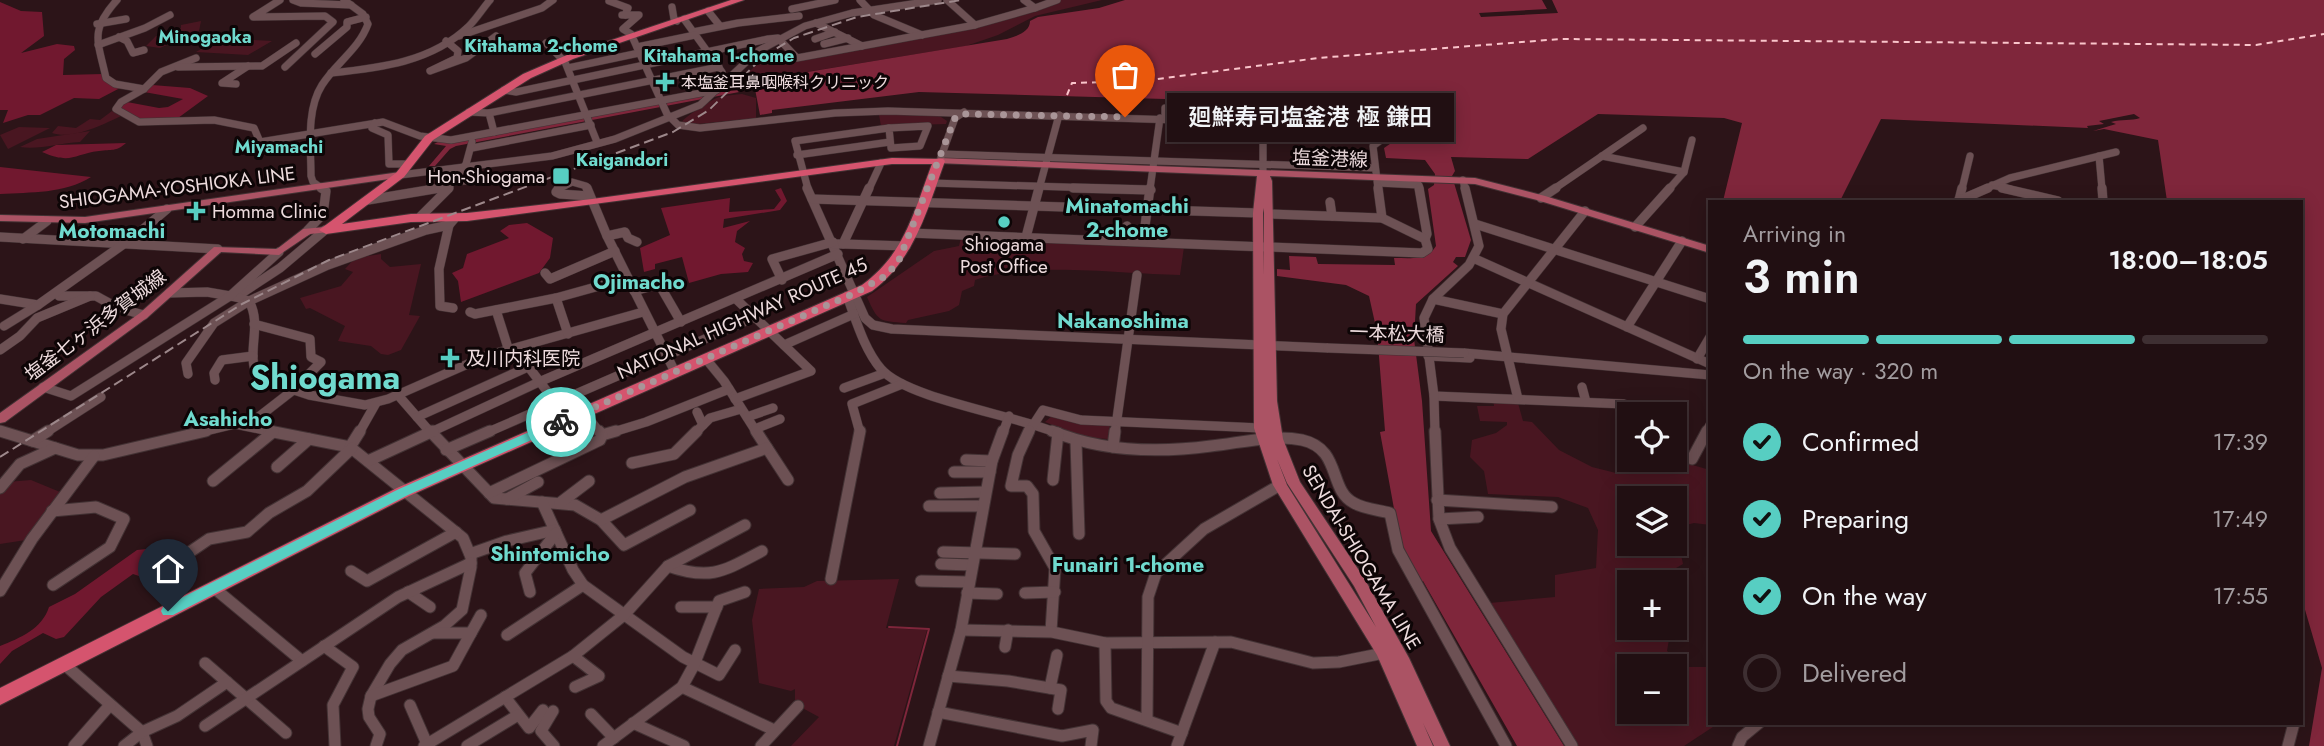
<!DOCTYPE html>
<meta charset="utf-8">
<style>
body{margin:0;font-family:Jost,"Noto Sans JP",sans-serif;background:#2d1d20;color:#f1f3f6;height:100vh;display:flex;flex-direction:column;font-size:26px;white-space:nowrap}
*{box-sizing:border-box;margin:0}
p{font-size:23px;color:#a29c9f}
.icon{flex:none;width:38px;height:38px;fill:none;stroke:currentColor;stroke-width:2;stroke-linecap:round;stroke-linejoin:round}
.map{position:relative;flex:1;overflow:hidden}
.sheet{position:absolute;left:1708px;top:200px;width:595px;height:525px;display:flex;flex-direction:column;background:#210f12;border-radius:0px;box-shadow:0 4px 18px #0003,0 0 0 2px #3e2f32}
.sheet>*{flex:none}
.tools{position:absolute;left:1617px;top:402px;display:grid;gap:14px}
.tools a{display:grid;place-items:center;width:70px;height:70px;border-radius:0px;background:#210f12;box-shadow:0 4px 18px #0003,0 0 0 2px #3e2f32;font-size:35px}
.pin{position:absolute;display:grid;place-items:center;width:60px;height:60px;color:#fff;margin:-72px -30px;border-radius:50% 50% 50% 0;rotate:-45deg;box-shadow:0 0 7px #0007}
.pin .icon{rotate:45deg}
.courier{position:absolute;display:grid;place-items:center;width:70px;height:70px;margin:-35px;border:5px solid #57cec2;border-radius:50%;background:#fff;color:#222;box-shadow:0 2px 9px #0007}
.bubble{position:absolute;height:49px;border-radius:0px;background:#210f12;box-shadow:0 4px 18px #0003,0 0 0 2px #3e2f32;font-size:23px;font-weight:600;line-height:49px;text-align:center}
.head em{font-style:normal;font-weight:600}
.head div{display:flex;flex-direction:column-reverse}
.head{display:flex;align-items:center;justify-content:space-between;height:119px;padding:0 35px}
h1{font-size:46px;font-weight:600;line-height:52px}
.bar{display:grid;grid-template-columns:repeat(4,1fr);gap:10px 7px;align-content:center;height:84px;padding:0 35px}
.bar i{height:9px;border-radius:5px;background:#3e2f32}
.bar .selected{background:#57cec2}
.bar p{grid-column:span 4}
ol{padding:0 35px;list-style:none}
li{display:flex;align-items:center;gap:21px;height:77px}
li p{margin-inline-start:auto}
li .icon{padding:7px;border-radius:50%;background:#57cec2;color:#111;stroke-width:4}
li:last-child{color:#a29c9f}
li i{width:38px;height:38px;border:4px solid #3e2f32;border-radius:50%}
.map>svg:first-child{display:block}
.green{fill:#491621;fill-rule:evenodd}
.forest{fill:#71182f}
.water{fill:#7f263b}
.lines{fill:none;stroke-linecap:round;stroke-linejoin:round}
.stream{stroke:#7f263b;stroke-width:2}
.ferry{stroke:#fac5cb;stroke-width:2;stroke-dasharray:6 5;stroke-linecap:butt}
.minor-far2-casing{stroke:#433234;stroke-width:8}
.minor-far1-casing{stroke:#433234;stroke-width:10}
.minor-casing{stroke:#433234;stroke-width:13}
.major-casing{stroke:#433234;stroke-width:2}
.highway-casing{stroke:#433234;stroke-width:2}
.minor-far2{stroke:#6d5154;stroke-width:7}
.minor-far1{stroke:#6d5154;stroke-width:9}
.minor{stroke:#6d5154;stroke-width:11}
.major{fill:#ab5364;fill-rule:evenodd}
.highway{fill:#d5546e;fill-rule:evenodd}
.rail{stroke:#9d888b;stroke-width:2;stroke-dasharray:10 5;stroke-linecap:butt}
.minor-bridge-casing{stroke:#433234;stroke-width:10;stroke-linecap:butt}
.minor-bridge{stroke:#6d5154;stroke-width:9}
.route{fill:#57cec2}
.done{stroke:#a99598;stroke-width:7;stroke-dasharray:0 12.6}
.poi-dot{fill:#57cec2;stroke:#0d0506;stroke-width:2.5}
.labels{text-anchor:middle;stroke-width:6;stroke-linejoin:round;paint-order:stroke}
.far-poi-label{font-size:16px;fill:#eddbdd;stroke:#0d0506;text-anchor:start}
.far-neighbourhood-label{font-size:18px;font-weight:bold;fill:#70dace;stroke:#0d0506}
.street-label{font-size:19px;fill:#eddbdd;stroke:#0d0506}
.poi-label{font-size:19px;fill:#eddbdd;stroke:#0d0506;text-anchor:start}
.neighbourhood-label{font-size:21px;font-weight:bold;fill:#70dace;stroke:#0d0506}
.town-label{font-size:33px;font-weight:bold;fill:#70dace;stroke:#0d0506}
</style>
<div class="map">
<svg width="2324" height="746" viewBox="0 0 2324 746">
<rect width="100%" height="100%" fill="#2c1418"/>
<g class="green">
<polygon points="1061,0 1102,0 1035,16 998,35 966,46 752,81 753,85 732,89 754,67 778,50 780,53 787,52 794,60 886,44"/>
<polygon points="201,21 199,31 160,48 146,46 156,36 181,28 181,25"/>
<polygon points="220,38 272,41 248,55 196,52"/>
<path d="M742 94 756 98V118L698 124 682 122C684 117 714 98 719 97 726 95 735 95 742 94Z"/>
<path d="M112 111 121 116C102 125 72 140 52 133L58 126 76 128 90 119 100 120Z"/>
<polygon points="879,115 938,115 947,121 946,124 881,126"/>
<polygon points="19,127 50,128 8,149 0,135"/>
<path d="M90 131 80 142C59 143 39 150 20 147L37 139Z"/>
<path d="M961 238 1184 247 1180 275C1122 274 1029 261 975 280L974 286 962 291 959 305 949 311 908 320 906 323C879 321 878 322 867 297L934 251 959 246Z"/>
<polygon points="381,254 381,259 390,267 421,264 409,315 420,316 401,350 388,355 381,354 371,346 338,341 345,326 310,308 306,309 300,298 341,286 353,272 345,269 355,258"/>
<path d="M1493 399 1518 403 1523 421 1532 422 1559 450 1592 467 1620 474 1650 471 1682 462 1710 470V525L1694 523 1682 526 1678 540 1683 564 1664 575 1666 583H1629V628H1671L1667 651 1689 667H1710V723H1719L1684 746H1577L1489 603 1555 597V575L1596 568 1598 530 1588 508 1558 497 1488 494 1484 471 1470 457 1472 440 1496 433 1507 425V422L1480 421 1477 406H1494ZM1629 499H1675V544H1629ZM1629 667H1675V712H1629Z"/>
<polygon points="1053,415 1110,424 1108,439 1083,437 1045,422"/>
<polygon points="31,480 60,492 26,540 0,544 0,491 7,482"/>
<polygon points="899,579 886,628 927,630 894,746 791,746 819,717 795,704 795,689 791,691 759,683 752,620 759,589 804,587 817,581"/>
</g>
<g class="forest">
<polygon points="0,2 21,11 42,12 44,36 21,53 57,44 74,46 75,50 64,59 63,75 103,74 120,88 99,99 74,98 40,115 28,115 3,123 8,110 0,110"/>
<polygon points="152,85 190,88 208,96 178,118 135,118 120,107 127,102 159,108 168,107 183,99 144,92"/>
<path d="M126 143C116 152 112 149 99 151 73 154 72 165 42 152L56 145Z"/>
<path d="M0 167 91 177C64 194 31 192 0 194Z"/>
<polygon points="781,188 787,201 780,210 724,219 723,228 750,221 737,231 735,242 745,248 742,254 744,261 753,263 748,272 721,274 689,283 682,257 655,264 655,269 644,272 640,248 670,235 661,208 730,198 729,212 774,209 781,200 775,190"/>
<polygon points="527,223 553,238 550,258 539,273 461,302 458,281 452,273 463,268 467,254 509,238 500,231 509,225"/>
<path d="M156 548 172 552 166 557 175 561 165 574 157 568 142 577 133 574 101 597 64 637 56 639 43 633 12 651 0 664V646C20 638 42 629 49 607L75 594 137 550Z"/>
</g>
<path class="water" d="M1125 0H1542L1547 9 1479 13 1481 17 1558 13 1552 0H2324V746H2309L2322 668 2301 596V201H2167L2158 140 2104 129 2093 131 2116 124 2111 122C2122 119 2131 121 2140 118L2134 114 2099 121 2104 124 2087 126 2088 128 1881 119 1840 201H1723L1742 123 1724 118 1598 114 1528 159 1451 157 1455 171 1452 176 1471 240 1465 257H1456L1453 262 1458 266 1416 304 1414 339 1422 401 1431 531 1564 746H1517L1423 581H1417L1401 547 1380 432 1385 431 1377 332 1369 296 1346 285 1277 276V269L1290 270 1289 256 1316 257 1318 264 1395 265 1394 258C1410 258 1427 261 1436 246L1428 189 1434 185 1435 174 1425 160 1386 158 1384 148 1400 137 1413 141 1437 124 1432 102 1192 95 1191 98 1165 99 919 92 772 110V113L760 115 755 89 456 146 450 149 435 166H429L446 146 434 144 438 142 754 86 753 81 1007 39C1017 36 1030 32 1030 21L1038 17 1099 8Z"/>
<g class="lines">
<polyline class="stream" points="889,627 929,629 897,746"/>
<polyline class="ferry" points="1067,95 1072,83 1142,81 1318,58 1561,39 2256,45 2324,34"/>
<defs>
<g id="minor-far2">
<path d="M117 0C89 31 98 41 106 78L115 84 144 89"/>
<polyline points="280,0 253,17 325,16 333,22 285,67"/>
<polyline points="293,0 301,3 351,5"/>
<polyline points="860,0 874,15 922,35"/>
<polyline points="609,1 628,8 625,15"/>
<polyline points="672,7 674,19 677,21"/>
<polyline points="1035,8 1057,0"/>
<polyline points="792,9 835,0"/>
<polyline points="708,11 720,26"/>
<polyline points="622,15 639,15 623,29 631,34 667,114 678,125 700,128 835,113 888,111 1398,127"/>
<polyline points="684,19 722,72"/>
<polyline points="816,23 862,46"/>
<polyline points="97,24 126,19"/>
<polyline points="975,25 1035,8 1024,0"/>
<polyline points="693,32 738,23 799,16"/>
<polyline points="459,36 542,8 553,0"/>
<polyline points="119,37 127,41 133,53 144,50"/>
<polyline points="815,39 835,32"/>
<polyline points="446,41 458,51 457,58 430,71 466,58 496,36"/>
<polyline points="546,43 565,62 597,142"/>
<polyline points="824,44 848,38"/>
<polyline points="98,45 145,28 170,15"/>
<polyline points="637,47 695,35"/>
<polyline points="315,54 347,27 347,22 366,17"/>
<polyline points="196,58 161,72 144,89 121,102 116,109 139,122 214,120 254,128 260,142 383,122 420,136 451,140 717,90"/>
<polyline points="178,67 262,66 296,43"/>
<polyline points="568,68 639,53"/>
<path d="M331 73C380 68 432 62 469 26 477 18 483 8 490 0"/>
<polyline points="236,84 222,83 248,66"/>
<polyline points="504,90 516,92 768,39 778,38 797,58 975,25 947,0"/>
<polyline points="1165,108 1165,118"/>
<polyline points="469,112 489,113 494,132"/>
<polyline points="489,113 719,67"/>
<polyline points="1263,122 1263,171"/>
<polyline points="375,123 372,128 388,135 389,164 408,164"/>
<polygon points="928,126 920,146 891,148 889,128"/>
<polyline points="472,148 591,125"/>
<polyline points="942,154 1375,168"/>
<polyline points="797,155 890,142"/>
<polyline points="1602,156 1684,172"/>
<polyline points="2099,156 2102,189"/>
<polyline points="941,157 955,118 964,112"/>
<polyline points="400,175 552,156 615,139 700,105 758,51 805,26 852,13 938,0"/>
<polyline points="1463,180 1465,189"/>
<polyline points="453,182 524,176"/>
<polyline points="931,183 1128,189"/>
<polyline points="1378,183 1419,185 1420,189"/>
<polyline points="1992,185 2010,189"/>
<path d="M323 189 313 182 311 176C311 147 306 110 322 85 336 63 359 49 368 24L363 14 344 0"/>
<polyline points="430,189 449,186"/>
<polyline points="447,189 466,164 472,142"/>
<polyline points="558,189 572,182 586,186 587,189"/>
<polyline points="808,189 795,141 889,128"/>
<polyline points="869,189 881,163"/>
<polyline points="1039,189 1059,115"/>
<polyline points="1150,189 1160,118"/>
<polyline points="1378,189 1373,146 1405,122 1406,111"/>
<polyline points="1554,189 1643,128"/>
<polyline points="1669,189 1684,172 1692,140"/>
<polyline points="1962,189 1970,156"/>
<polyline points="1985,189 2010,178 2116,152"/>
</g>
<g id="minor-far1">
<polyline points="559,188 556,192 560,194 589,196"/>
<polyline points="587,188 607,236 675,372"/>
<polyline points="807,188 865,318 873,325 892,329 1328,348"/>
<polyline points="1073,188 1151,190"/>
<polyline points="1378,188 1382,218"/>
<polyline points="1419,188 1427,234 1425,239"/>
<polyline points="2002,188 2058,201"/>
<polyline points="2102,188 2103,201"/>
<polyline points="1541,198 1556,188"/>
<polyline points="812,199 1258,213"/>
<polyline points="368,200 440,188"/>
<polyline points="1959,200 1962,188"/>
<polyline points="1958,201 1988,188"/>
<polyline points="1330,202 1332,216"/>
<polyline points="420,217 449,188"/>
<polyline points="1475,224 1710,299"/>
<polyline points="449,225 439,269 440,306 453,308"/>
<polyline points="1635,227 1670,188"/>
<polyline points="307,231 323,214 326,191 321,188"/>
<polyline points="910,233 1422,253 1428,249 1425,239 1382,218 1269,214"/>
<polyline points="607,236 625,232 628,238 637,242"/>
<polyline points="0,237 218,249"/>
<polyline points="1026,237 1039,188"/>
<polyline points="23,239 47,221"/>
<polyline points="1124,241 1127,226"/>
<polyline points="1143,241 1150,188"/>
<polyline points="834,244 843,244 869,188"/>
<polyline points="843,244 906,246"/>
<polyline points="1473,258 1710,364"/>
<polyline points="545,273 550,279 615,251"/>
<polyline points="782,280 772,259 833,242"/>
<polyline points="659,284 681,322"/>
<polyline points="634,291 664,283"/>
<polyline points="169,293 207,292 236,297 280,268 325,230"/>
<polyline points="59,296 96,296 118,308 144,315"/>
<path d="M847 296C856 320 864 349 881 369 907 399 1015 415 1057 433"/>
<path d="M236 297 249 301C263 326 245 353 258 378L309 395 365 405 388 399 486 356 643 312"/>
<polyline points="556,298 568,334"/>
<polyline points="0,299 38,305 135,236 167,209"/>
<polyline points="1433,299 1503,314"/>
<polyline points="496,310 509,351"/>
<polyline points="470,312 475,314 556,298 628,278"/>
<polyline points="4,326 38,305"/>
<polyline points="1627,327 1682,241"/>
<polyline points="784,345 854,314"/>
<polyline points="515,349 568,419"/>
<polyline points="0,350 20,336 37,318 90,296"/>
<polyline points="1464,353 1710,375"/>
<polyline points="666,356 755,317"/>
<polyline points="1428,356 1470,358"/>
<polyline points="706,359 724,381 757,433"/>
<polyline points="1697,359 1710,337"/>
<polyline points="188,374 186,363 214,323 249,301 328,265 426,230 449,225 455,218"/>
<polyline points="215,380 214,373 222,360 253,356"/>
<polyline points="43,387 71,396 230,296 279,252"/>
<polyline points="1582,387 1586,402"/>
<polyline points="844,388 885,373"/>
<polyline points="397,394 431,433"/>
<polyline points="1434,396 1624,404"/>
<polyline points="735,399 811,371 736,299"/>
<polyline points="1518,399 1501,329 1503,314 1585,211"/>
<polyline points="584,412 600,433"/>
<polyline points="697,412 703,425"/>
<polyline points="417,417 528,367"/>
<polyline points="747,417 773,408"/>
<polyline points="247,426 292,391 321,362 311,357 310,339 254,324"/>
<polyline points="755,429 780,419"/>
<polyline points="0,431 5,433"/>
<polyline points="45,433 101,397"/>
<polyline points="198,433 235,424 278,433"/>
<polyline points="359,433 376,403"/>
<polyline points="429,433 539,382 838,254"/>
<polyline points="486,433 638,367"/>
<polyline points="610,433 646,422 729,389"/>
<polyline points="695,433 710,418 741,409"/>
<polyline points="860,433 852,404 902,384"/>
<polyline points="1003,433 1009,416"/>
<polyline points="1028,433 1043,410 1081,420 1260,428"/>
<polyline points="1115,433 1137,275"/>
<polyline points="1435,433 1434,396 1424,318 1433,299 1469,265 1479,246 1465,188"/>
<polyline points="1706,433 1710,425"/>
</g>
<g id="minor">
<polyline points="0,431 78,455 103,455 206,431"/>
<polyline points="269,431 350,447 463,538 471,557 471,567 462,610 444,626 402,650 390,664 371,696 368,709 369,717 380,734 376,746"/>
<polyline points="430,431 494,498 575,505 601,520 624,545 690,510"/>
<polyline points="756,431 788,480"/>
<polyline points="1029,431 1018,455 1011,486 1027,486 1033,494 1034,531 1055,568 1051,631"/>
<path d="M1052 431C1102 452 1158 453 1211 446 1240 443 1273 434 1302 440 1342 449 1328 490 1354 503 1364 509 1379 510 1390 513L1398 550 1506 746"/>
<polyline points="1435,431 1439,519 1450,548 1572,746"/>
<polyline points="602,435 616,431"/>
<polyline points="32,441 48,431"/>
<polyline points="1076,442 1079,534"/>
<polyline points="350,447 360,431"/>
<polyline points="1113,447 1115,431"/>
<polyline points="446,450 490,431"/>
<polyline points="1692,459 1707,431"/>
<polyline points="966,460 992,461"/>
<polyline points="368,461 433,431"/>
<polyline points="632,463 674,454 697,431"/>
<polyline points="277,467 309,439"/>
<polyline points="954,472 990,472"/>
<polyline points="1053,480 1058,433"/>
<polyline points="213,481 273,432"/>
<polyline points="0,488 20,464 55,448"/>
<polyline points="489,493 600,440 602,435 599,431"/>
<polyline points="940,493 985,492"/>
<polyline points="507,499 538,482"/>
<polyline points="1437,500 1552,507"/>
<polyline points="542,502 573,570 583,585 683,657 719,675 735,650"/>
<polyline points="560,503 589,481"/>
<polyline points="929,506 983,506"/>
<polyline points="52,511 96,507 124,519 110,547 53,585"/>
<polyline points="1439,519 1478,517"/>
<polyline points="601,520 685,477 767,448"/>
<polyline points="943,552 1015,554"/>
<polyline points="470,554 507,541 555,530"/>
<polyline points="181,558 209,539 247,532 269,513 307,491 352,448"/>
<polyline points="941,564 972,565"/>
<path d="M668 566C711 581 724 571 762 551"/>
<polyline points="351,571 367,581 456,532"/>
<polyline points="831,579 860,431"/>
<polyline points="921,581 969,582"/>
<polyline points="214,588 302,661"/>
<polyline points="0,591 32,539 94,456"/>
<polyline points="408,592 430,607"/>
<polyline points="530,592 525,573 556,533"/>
<polyline points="967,593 997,594"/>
<polyline points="1025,593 1055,592"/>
<polyline points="681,607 717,607"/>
<polyline points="961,630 1052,632 1105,643 1231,642 1313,663 1339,662 1389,652"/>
<polyline points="471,633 481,615"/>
<polyline points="507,635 583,585"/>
<polyline points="1105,643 1106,701 1111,708 1182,733"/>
<polyline points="324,646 353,667 333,705 335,746"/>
<polyline points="1005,647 1008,630"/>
<polyline points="573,656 599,676 575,687"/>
<polyline points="205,663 286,733"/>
<polyline points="64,664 142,732 147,746"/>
<polyline points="948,676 1008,681 1061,690 1058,709"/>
<polyline points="682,687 774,730"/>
<polyline points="1050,688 1057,655"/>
<polyline points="371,696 453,666 471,633 433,633"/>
<polyline points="505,697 529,728 543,710"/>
<polyline points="410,705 427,744"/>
<polyline points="553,711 541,731 554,746"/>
<polyline points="938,712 1062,736 1093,730 1091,746"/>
<polyline points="591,714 614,738"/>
<polyline points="1147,719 1148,597 1156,573 1204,529 1280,485"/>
<polyline points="633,723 684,746"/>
<polyline points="205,726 398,597 471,563"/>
<polyline points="74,746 110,705"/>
<polyline points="124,746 142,732 177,716 227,682"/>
<polyline points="424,746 573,656 624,615 668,566 745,525"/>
<polyline points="467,746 518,715"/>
<polyline points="603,746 682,687 694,665 719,601 745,592"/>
<polyline points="761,746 798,706"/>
<polyline points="929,746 961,630 992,461 1003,431"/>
<polyline points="1177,746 1215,642"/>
<polyline points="1738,746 1742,737 1759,723"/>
<polyline points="2288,746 2294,723"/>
</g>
<g id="major">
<path d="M939 158 1475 178 1545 196 1710 246V253L1537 200 1475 184 1270 176 1272 181 1277 401 1283 439 1300 482 1364 578 1409 658 1450 746H1434L1423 723 1433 746H1417L1377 655 1273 485 1254 428 1253 213 1257 176 936 163V159ZM1264 208V275L1263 213ZM1277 459 1287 483 1354 586 1376 627 1287 485Z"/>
<polygon points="400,172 405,175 403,177 85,223 0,221 0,215 85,217"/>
<polygon points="325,227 330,230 329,232 310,234 279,255 221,252 148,317 5,422 0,423 0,413 140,313 214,247 277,249 303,229"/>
</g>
<path id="highway" d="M731 0H744L573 59 531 78 433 140 404 177 342 224 411 214 467 213 592 199 892 158 943 159 945 161C927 210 915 259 872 291L409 496 0 705V688L397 488 862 285C905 254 914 211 932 164H892L467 221 411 222 326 234 319 230 396 173 425 136 523 74 567 55Z"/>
</defs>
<use href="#minor-far2" class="minor-far2-casing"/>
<use href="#minor-far1" class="minor-far1-casing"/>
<use href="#minor" class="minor-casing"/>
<use href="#major" class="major-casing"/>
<use href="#highway" class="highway-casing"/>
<use href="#minor-far2" class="minor-far2"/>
<use href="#minor-far1" class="minor-far1"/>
<use href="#minor" class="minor"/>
<use href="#major" class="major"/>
<use href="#highway" class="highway"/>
<polyline class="rail" points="0,457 242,304 329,260 673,132 709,110 764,56 794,38 857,17 961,0"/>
<defs>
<polyline id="minor-bridge" points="1328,348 1464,353"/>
</defs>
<use href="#minor-bridge" class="minor-bridge-casing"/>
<use href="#minor-bridge" class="minor-bridge"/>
</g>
<polygon class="route" points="561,418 567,422 565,425 408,495 173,615 163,615 161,611 163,607 399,489"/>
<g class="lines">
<polyline class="done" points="561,422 855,293 887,275 899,260 955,118 960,114 1125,117"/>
</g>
<g class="poi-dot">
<path d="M661.5 71.5h7v7h7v7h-7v7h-7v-7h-7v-7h7z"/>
<rect x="552" y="167" width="18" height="18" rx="3.5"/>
<path d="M192.5 200.5h7v7h7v7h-7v7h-7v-7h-7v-7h7z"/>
<circle cx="1004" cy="222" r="7"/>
<path d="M446.5 347.5h7v7h7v7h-7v7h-7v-7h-7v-7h7z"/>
</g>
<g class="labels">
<g class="far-poi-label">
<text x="681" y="88">本塩釜耳鼻咽喉科クリニック</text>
</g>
<g class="far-neighbourhood-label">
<text x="205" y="43">Minogaoka</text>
<text x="541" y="52">Kitahama 2-chome</text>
<text x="719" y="62">Kitahama 1-chome</text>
<text x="279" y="153">Miyamachi</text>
<text x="622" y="166">Kaigandori</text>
</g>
<g class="street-label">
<text transform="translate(1330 158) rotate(2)" y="7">塩釜港線</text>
<text transform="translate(177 187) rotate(-7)" y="7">SHIOGAMA-YOSHIOKA LINE</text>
<text transform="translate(742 318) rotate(-24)" y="7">NATIONAL HIGHWAY ROUTE 45</text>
<text transform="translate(95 325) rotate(-37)" y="7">塩釜七ヶ浜多賀城線</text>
<text transform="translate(1397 333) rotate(2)" y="7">一本松大橋</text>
<text transform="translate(1362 557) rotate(59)" y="7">SENDAI-SHIOGAMA LINE</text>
</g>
<g class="poi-label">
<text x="545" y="183" text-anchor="end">Hon-Shiogama</text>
<text x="212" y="218">Homma Clinic</text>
<text x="1004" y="251" text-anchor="middle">Shiogama<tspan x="1004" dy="22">Post Office</tspan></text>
<text x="466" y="365">及川内科医院</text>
</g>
<g class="neighbourhood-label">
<text x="1127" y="213">Minatomachi<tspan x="1127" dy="24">2-chome</tspan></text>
<text x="112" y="238">Motomachi</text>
<text x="639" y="289">Ojimacho</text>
<text x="1123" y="328">Nakanoshima</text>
<text x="228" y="426">Asahicho</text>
<text x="550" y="561">Shintomicho</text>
<text x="1128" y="572">Funairi 1-chome</text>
</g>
<g class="town-label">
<text x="325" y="389">Shiogama</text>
</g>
</g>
</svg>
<div class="tools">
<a><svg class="icon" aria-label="locate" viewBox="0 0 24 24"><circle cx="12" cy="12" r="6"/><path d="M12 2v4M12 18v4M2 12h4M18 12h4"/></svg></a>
<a><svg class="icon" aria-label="layers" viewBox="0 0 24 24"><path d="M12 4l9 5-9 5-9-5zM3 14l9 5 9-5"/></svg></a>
<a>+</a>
<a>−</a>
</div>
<div class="pin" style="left:1125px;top:117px;background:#ea580c"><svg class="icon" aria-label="bag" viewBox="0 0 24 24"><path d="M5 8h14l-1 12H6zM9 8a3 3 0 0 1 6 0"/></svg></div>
<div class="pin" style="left:168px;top:611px;background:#1f2937"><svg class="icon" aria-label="home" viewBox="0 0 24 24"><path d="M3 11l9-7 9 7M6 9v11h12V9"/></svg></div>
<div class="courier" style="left:561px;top:422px"><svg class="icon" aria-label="bike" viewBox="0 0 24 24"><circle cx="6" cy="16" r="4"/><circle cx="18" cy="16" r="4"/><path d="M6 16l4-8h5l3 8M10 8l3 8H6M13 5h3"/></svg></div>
<div class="bubble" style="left:1167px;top:93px;width:287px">廻鮮寿司塩釜港 極 鎌田</div>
<section class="sheet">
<div class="head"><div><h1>3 min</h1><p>Arriving in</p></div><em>18:00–18:05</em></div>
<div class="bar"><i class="selected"></i><i class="selected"></i><i class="selected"></i><i></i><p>On the way · 320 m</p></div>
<ol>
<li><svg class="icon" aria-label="check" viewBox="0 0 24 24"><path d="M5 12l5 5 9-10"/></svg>Confirmed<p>17:39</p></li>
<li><svg class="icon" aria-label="check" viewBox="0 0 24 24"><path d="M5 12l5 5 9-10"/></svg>Preparing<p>17:49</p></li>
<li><svg class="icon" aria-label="check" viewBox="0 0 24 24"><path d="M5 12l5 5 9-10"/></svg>On the way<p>17:55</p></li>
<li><i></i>Delivered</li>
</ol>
</section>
</div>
